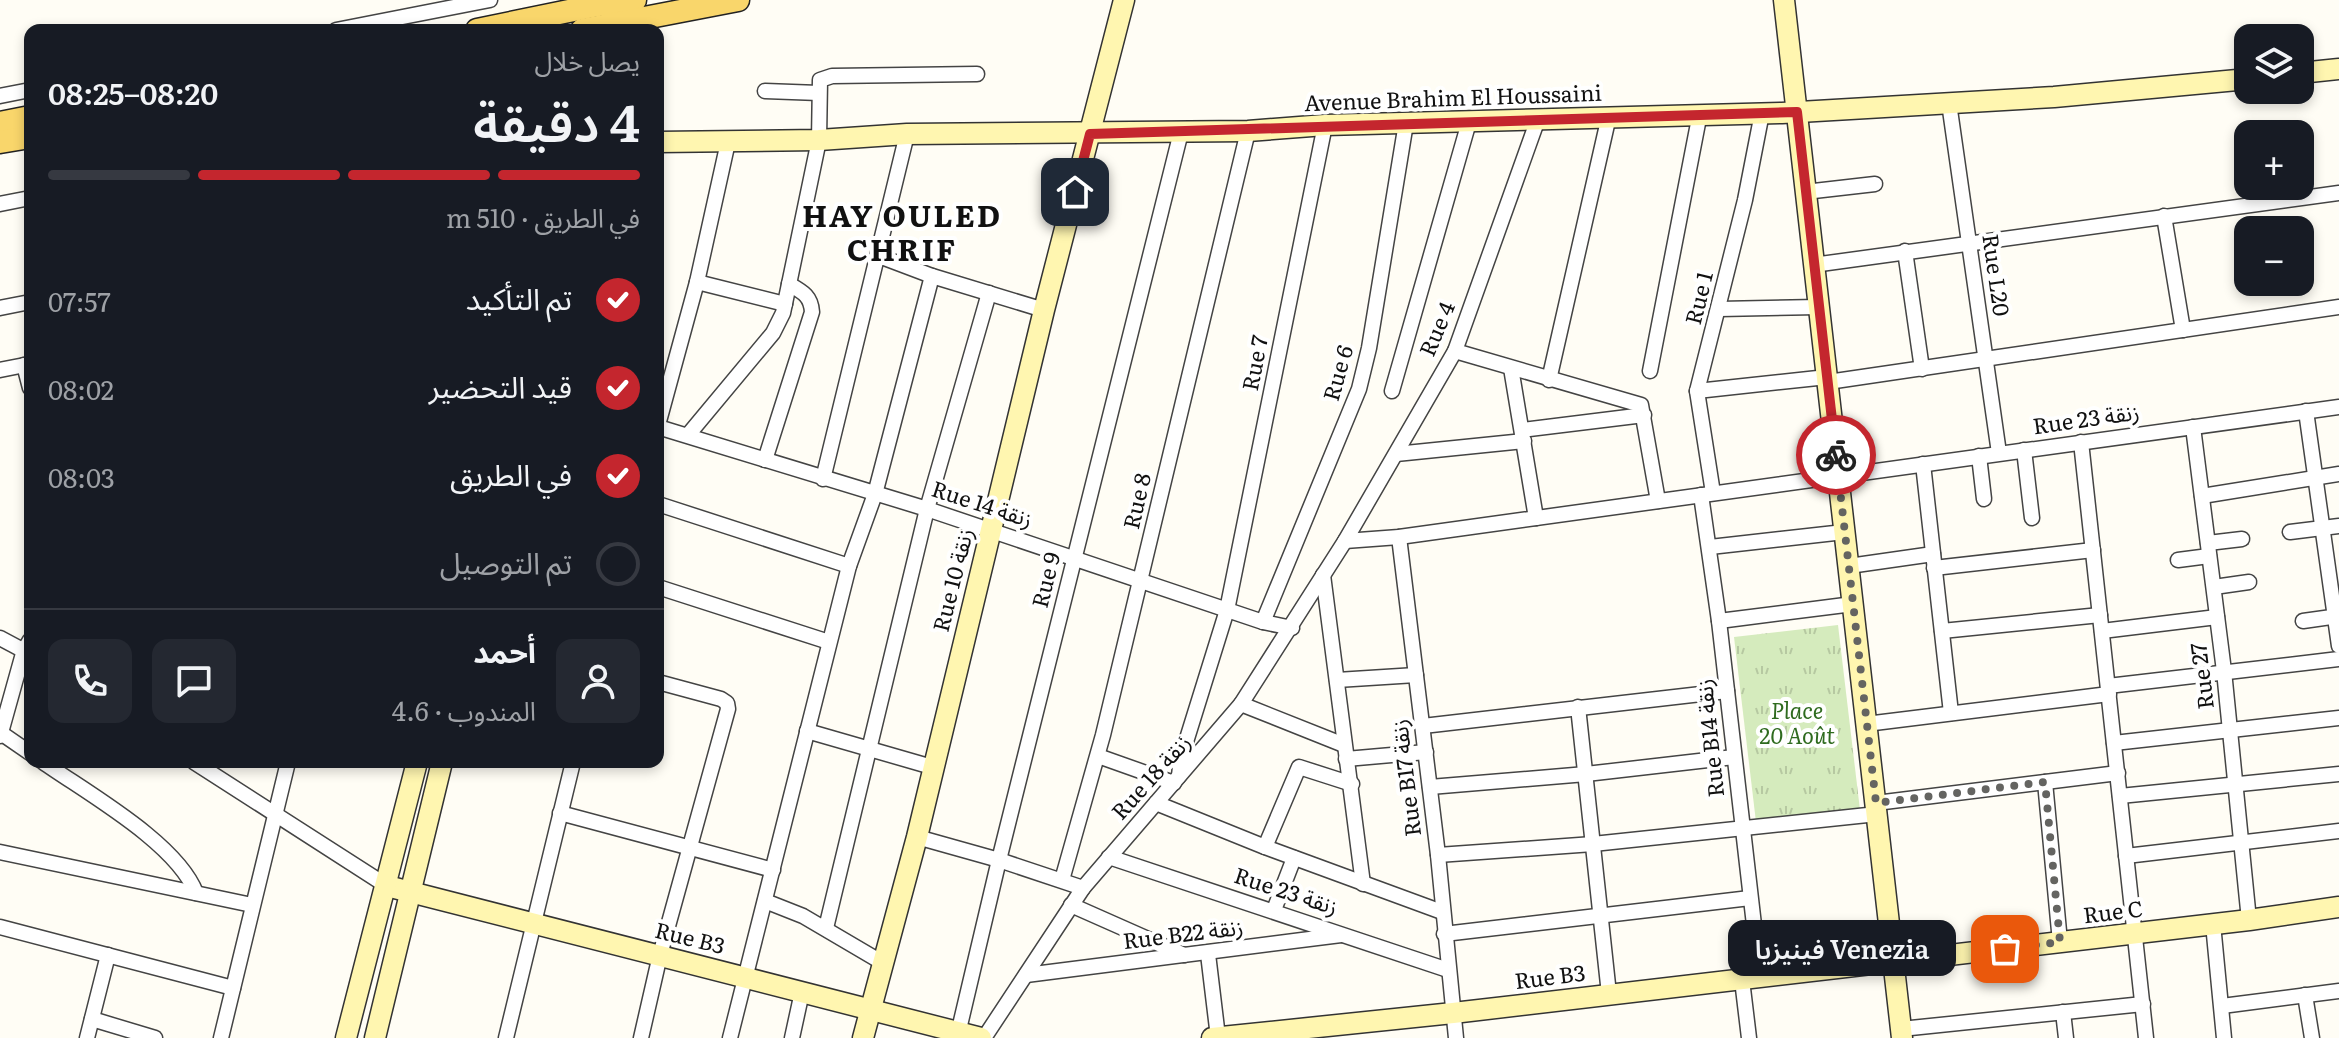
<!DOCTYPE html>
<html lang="ar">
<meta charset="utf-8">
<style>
body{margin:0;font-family:Literata,"Noto Sans Arabic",serif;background:#242831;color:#f1f3f6;direction:rtl;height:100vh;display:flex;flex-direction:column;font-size:30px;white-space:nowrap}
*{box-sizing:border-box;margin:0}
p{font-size:26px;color:#9ea1a6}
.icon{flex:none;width:44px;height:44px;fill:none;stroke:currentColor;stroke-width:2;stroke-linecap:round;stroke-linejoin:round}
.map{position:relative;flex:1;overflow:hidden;direction:ltr}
.details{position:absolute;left:24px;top:24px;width:640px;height:744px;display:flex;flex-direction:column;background:#171b24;border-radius:16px;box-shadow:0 4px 12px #0003;direction:rtl}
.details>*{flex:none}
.buttons{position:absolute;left:2234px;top:24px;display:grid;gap:16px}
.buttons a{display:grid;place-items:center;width:80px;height:80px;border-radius:16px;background:#171b24;box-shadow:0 4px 12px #0003;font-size:40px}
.pin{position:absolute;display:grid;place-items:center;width:68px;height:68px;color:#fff;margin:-34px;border-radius:16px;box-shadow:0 4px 12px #0006}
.courier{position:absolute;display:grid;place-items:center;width:80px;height:80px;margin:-40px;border:6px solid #c4262e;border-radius:50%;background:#fff;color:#222;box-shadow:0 2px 10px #0007}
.bubble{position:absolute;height:56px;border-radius:16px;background:#171b24;box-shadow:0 4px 12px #0003;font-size:26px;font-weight:600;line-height:56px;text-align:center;direction:rtl}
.overview em{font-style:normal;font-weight:600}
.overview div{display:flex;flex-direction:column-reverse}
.overview{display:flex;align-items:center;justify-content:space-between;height:136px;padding:0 24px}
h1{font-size:52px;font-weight:600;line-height:60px}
.bar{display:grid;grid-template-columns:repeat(4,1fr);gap:12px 8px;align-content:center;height:96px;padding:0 24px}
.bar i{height:10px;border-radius:6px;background:#363941}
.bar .active{background:#c4262e}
.bar p{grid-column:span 4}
.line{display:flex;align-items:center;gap:20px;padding:0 24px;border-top:2px solid #363941}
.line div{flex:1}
.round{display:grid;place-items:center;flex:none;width:84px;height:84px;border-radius:16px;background:#242831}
ol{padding:0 24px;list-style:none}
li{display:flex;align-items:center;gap:24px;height:88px}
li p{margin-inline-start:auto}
li .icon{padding:8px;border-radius:50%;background:#c4262e;color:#fff;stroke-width:4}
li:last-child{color:#9ea1a6}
li i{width:44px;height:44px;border:4px solid #363941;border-radius:50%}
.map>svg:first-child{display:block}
.grass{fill:url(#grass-tufts)}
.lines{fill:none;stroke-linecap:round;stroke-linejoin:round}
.street-casing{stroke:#444;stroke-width:17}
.secondary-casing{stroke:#333;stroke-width:23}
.primary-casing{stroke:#222;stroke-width:25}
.street{stroke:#fff;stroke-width:14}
.secondary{stroke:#fff6b0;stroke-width:20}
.primary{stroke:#f9d66b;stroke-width:22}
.done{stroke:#646461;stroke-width:8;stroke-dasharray:0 14.4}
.route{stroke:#c4262e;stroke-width:10}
.labels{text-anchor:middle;stroke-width:8;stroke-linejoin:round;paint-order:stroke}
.street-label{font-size:22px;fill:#111;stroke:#fff}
.park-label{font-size:22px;font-style:italic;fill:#2f6b1f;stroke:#fff}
.district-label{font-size:30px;font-weight:bold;letter-spacing:2px;fill:#111;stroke:#fff}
</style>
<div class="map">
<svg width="2339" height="1038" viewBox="0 0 2339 1038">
<defs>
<pattern id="grass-tufts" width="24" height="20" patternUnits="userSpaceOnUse" patternTransform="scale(2)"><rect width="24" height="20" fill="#d5ebbd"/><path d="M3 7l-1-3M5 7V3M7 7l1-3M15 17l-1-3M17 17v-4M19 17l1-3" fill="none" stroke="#b6c8a1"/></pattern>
</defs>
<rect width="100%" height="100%" fill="#fffdf5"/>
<polygon class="grass" points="1838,625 1860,810 1756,822 1734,637"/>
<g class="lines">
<defs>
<g id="street">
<polyline points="336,30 490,0"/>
<polyline points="765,91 819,93"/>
<polyline points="0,96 30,90"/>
<polyline points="1949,103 1999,453"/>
<polyline points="1805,192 1875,184"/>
<polyline points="0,204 30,198"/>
<polyline points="2164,216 2183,330"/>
<polyline points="1905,251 1922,369"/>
<polyline points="879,256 932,276 1044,310"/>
<polyline points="1813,265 2339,193"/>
<polyline points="697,282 785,304"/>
<polyline points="0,308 30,302"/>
<polyline points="1719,309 1818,307"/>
<polyline points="1455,351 1641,405 1658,501"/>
<polyline points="24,365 30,388"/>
<polyline points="1511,368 1536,518"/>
<polyline points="0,370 30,364"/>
<polyline points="1650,371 1700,113"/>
<polyline points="1549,380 1609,116"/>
<polyline points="1828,382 2339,307"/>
<polyline points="1392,391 1469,122"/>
<polyline points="1697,391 1827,377"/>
<polyline points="2306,411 2339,646"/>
<polyline points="658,425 697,282 728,142"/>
<polyline points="658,427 927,509 1263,622 1292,628"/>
<polyline points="2193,427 2224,671 2249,920"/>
<polyline points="1522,430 1644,415"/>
<polyline points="688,435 773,333 783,313 819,140 820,80 832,76 977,74"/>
<polyline points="2081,442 2146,1038"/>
<polyline points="2024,450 2032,518"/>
<polyline points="1396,454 1524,441"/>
<polyline points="1979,456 1984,499"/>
<path d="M765 460 812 312C811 296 803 292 789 284"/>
<polyline points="1923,464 1951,713"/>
<polyline points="823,479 907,134"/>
<polyline points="1713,493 1697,391 1745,200 1762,113"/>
<polyline points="1701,495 1719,621 1760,977"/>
<polyline points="2202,496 2339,474"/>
<polyline points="658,504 849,566"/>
<polyline points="2290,532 2339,526"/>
<polyline points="1399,537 1438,855 1456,1038"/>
<polyline points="1345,541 1399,537 2339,407"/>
<polyline points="2208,543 2242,539"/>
<polyline points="1710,547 1844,532"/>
<polyline points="2178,560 2209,556"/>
<polyline points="1849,566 1933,554"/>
<polyline points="1934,568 2093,550"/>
<polyline points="1323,575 1363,884"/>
<polyline points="658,587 829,642"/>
<polyline points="2214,587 2249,582"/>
<polyline points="1719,621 1853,604"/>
<polyline points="2303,621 2339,616"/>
<polyline points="1263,622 1359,389 1369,348 1406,123"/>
<polyline points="1942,631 2100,615"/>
<polyline points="2102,631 2217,617"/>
<polyline points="0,638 30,654"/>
<polyline points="1337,680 1416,675"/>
<polyline points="2108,686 2339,659"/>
<polyline points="1241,704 1344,745"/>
<polyline points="1578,707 1609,994"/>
<polyline points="1866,724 2109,694"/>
<polyline points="1423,726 1727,691"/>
<polyline points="807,731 932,767"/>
<polyline points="1,733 30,753"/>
<polyline points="0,736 24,650 30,640"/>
<polyline points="2114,743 2339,718"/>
<polyline points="1098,756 1174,783"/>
<polyline points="1346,759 1426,752"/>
<path d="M43 762C87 793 177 843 196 893"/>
<polyline points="194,762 387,886"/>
<polyline points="1179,776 1181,758 1227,610 1325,125"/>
<polyline points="2045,782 2060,942"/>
<polyline points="1430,787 1586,774 1734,757"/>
<polyline points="2120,796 2339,774"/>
<polyline points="1156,803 1265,847 1442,912"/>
<polyline points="1876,803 2118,773"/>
<polyline points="560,813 773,870"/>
<polyline points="917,837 999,860 1083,888"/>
<polyline points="1265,847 1299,767 1352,784"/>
<polyline points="0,852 252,905"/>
<polyline points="1438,855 1593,844 1877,814"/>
<polyline points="2126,856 2339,831"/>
<polyline points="1109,857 1448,970"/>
<polyline points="1062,880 1103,735 1248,131"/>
<polyline points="765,901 803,916 883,963"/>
<polyline points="1071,905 1184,955"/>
<polyline points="1274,910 1294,858"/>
<polyline points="2213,924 2224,1038"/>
<polyline points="0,927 233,988"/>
<polyline points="826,928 927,509 989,293"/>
<polyline points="1444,934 1750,898"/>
<polyline points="1208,954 1218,1037"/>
<polyline points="1026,975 1341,935"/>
<polyline points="1742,980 1749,1038"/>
<polyline points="2305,995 2312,1038"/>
<polyline points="2222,1006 2339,991"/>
<polyline points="2063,1012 2066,1038"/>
<polyline points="92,1019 155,1038"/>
<polyline points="1901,1029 2143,1004"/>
<polyline points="87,1038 108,955"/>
<polyline points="221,1038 288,762"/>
<polyline points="506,1038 573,762"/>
<polyline points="641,1038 660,955 728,709 727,703 721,699 658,682"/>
<polyline points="730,1038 849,566 875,494 932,276"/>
<polyline points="792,1038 802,992"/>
<polyline points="957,1038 999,860 1181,132"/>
<polyline points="984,1038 1083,888 1241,704 1345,541 1455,351 1538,119"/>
</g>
<g id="secondary">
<polyline points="1784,0 1902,1038"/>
<polyline points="2300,73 2339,69"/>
<polyline points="658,142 819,140 907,134 1248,131 1325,125 1782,113 2054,97 2248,79"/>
<polyline points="387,886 981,1038"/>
<polyline points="346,1038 417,762"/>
<polyline points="375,1038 442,762"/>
<polyline points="863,1038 917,837 1044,310 1124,0"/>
<polyline points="1212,1038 1453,1013 2249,920 2339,907"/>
</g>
<g id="primary">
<polyline points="477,30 598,5 635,0"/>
<polyline points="582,30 738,0"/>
<polyline points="0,123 30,117"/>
<polyline points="0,142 30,137"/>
</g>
</defs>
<use href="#street" class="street-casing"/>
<use href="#secondary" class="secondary-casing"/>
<use href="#primary" class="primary-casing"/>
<use href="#street" class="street"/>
<use href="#secondary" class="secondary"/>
<use href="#primary" class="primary"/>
</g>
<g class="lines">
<polyline class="done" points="1836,455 1876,803 2045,782 2060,942 2005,949"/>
<polyline class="route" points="1075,192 1090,134 1797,112 1836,455"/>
</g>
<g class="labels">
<g class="street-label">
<text transform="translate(1453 98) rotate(-2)" y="8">Avenue Brahim El Houssaini</text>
<text transform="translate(1996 275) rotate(82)" y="8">Rue L20</text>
<text transform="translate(1699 298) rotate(-76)" y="8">Rue 1</text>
<text transform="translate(1437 329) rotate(-67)" y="8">Rue 4</text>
<text transform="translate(1255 363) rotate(-79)" y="8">Rue 7</text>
<text transform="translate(1338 373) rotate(-74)" y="8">Rue 6</text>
<text transform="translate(2086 419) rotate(-8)" y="8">Rue 23 زنقة</text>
<text transform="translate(1137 501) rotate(-77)" y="8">Rue 8</text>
<text transform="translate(982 504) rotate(18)" y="8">Rue 14 زنقة</text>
<text transform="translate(953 580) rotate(-76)" y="8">Rue 10 زنقة</text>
<text transform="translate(1046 580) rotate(-76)" y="8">Rue 9</text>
<text transform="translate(2202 676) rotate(-97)" y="8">Rue 27</text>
<text transform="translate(1710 738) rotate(-96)" y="8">Rue B14 زنقة</text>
<text transform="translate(1151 777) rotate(-48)" y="8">Rue 18 زنقة</text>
<text transform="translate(1406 778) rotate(-97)" y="8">Rue B17 زنقة</text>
<text transform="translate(1286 891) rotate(18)" y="8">Rue 23 زنقة</text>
<text transform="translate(2113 912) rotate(-7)" y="8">Rue C</text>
<text transform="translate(1183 934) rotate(-7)" y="8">Rue B22 زنقة</text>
<text transform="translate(690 938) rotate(14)" y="8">Rue B3</text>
<text transform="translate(1550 977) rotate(-7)" y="8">Rue B3</text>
</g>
<g class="park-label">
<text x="1797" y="719">Place<tspan x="1797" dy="25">20 Août</tspan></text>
</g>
<g class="district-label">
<text x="902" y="227">HAY OULED<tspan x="902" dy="34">CHRIF</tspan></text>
</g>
</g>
</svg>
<div class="buttons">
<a><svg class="icon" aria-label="layers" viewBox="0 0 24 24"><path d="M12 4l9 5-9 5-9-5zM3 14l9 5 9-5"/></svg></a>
<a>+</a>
<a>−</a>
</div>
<div class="pin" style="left:2005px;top:949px;background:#ea580c"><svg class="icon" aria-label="bag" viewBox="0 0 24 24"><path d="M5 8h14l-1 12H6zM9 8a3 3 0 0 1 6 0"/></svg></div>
<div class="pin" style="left:1075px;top:192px;background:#1f2937"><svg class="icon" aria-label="home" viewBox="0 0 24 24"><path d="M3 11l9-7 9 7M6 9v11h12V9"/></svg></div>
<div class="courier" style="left:1836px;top:455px"><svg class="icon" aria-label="bike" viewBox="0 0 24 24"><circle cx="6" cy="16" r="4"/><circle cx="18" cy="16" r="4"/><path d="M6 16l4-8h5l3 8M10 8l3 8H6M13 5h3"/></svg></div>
<div class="bubble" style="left:1728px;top:920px;width:228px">Venezia فينيزيا</div>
<section class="details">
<div class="overview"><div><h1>4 دقيقة</h1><p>يصل خلال</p></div><em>08:20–08:25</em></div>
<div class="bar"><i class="active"></i><i class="active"></i><i class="active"></i><i></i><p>في الطريق · 510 m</p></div>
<ol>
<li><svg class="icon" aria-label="check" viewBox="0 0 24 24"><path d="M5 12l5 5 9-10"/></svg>تم التأكيد<p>07:57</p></li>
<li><svg class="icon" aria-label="check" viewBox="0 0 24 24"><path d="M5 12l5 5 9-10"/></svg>قيد التحضير<p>08:02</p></li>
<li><svg class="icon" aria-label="check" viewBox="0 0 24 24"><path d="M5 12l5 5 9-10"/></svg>في الطريق<p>08:03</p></li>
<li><i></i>تم التوصيل</li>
</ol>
<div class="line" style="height:144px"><a class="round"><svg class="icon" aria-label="person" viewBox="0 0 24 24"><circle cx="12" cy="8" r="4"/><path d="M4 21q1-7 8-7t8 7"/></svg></a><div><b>أحمد</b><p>المندوب · 4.6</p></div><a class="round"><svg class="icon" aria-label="chat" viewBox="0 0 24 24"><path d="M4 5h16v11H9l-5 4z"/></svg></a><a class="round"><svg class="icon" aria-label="phone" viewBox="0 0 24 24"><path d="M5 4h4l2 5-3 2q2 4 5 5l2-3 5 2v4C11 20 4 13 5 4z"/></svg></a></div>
</section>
</div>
